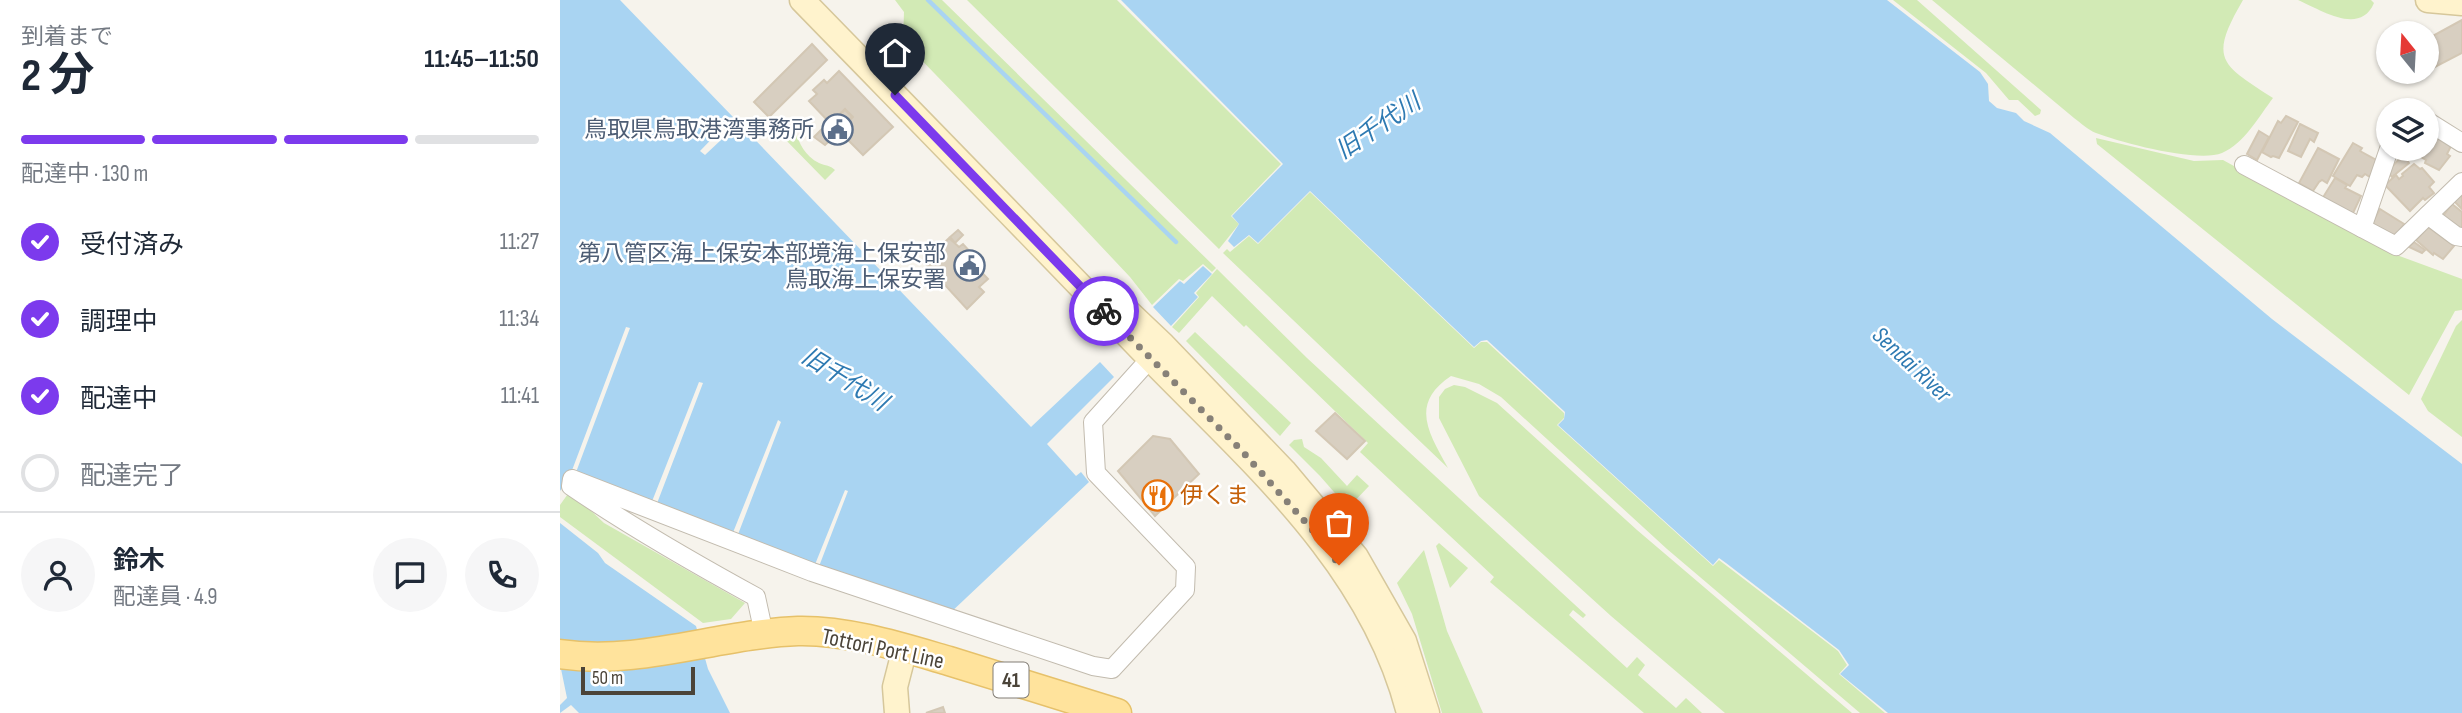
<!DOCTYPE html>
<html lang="ja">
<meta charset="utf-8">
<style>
body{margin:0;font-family:"Sofia Sans Condensed","Noto Sans JP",sans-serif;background:#f6f6f7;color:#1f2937;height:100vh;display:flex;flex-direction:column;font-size:26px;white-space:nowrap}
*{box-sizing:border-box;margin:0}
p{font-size:23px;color:#747a83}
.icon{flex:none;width:38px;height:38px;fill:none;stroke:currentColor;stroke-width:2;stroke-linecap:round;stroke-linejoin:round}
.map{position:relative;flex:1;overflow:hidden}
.side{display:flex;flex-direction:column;background:#fff;width:560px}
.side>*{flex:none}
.needle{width:46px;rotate:342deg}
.fabs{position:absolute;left:1816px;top:21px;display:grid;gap:14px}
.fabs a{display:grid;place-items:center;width:63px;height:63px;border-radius:50%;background:#fff;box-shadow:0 2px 5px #0004;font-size:35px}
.scale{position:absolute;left:21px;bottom:18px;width:114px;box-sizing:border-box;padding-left:7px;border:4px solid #4b4439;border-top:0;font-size:19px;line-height:24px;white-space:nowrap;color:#4b4439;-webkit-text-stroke:5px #fff;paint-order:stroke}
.pin{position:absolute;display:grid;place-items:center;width:60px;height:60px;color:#fff;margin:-72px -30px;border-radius:50% 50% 50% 0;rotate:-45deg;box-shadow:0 0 7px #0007}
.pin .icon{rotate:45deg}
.courier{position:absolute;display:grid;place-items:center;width:70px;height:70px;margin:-35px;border:5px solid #7c3aed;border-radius:50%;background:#fff;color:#222;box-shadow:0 2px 9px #0007}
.summary em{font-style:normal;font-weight:700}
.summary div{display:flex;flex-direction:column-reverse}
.summary{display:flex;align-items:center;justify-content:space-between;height:119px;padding:0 21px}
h1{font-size:46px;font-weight:700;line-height:52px}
.bar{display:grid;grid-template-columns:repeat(4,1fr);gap:10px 7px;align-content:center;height:84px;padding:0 21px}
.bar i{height:9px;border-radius:5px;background:#e0e1e3}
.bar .current{background:#7c3aed}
.bar p{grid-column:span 4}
.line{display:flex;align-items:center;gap:18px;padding:0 21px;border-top:2px solid #e0e1e3}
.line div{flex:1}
.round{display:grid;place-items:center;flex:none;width:74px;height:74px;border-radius:37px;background:#f6f6f7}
ol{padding:0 21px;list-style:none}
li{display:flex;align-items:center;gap:21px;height:77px}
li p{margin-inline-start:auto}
li .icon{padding:7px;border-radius:50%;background:#7c3aed;color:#fff;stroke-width:4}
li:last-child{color:#747a83}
li i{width:38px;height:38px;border:4px solid #e0e1e3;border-radius:50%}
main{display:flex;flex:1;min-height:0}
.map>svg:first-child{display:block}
.green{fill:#d2eab5}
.water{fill:#a9d4f2}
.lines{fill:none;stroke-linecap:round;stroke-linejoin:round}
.stream{stroke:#a9d4f2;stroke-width:4.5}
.building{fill:#d8cfc1;stroke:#d3c7b4;stroke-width:2}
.street-casing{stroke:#c2bbae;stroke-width:20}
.secondary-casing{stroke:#d6c79b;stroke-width:27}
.primary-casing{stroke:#e6c16a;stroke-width:31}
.street{stroke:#fff;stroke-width:18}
.secondary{stroke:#fff3cd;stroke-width:24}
.primary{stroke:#ffe39c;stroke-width:28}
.done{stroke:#878178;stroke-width:7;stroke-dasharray:0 12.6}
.route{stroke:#7c3aed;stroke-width:9}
.labels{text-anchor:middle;stroke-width:5;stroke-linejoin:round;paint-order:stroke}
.shield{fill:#fff;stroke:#817c74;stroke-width:2}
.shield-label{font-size:21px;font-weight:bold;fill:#4b4439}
.service-label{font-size:23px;fill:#4e5e75;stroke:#fff;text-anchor:end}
.food-label{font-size:23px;fill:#c56008;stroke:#fff;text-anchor:start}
.street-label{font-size:23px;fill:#4b4439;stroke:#fff}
.water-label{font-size:24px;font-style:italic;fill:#2e7ab2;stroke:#fff}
</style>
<main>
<section class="side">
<div class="summary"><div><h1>2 分</h1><p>到着まで</p></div><em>11:45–11:50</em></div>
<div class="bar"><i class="current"></i><i class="current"></i><i class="current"></i><i></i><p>配達中 · 130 m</p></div>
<ol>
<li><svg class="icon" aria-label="check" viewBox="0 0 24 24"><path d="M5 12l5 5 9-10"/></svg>受付済み<p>11:27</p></li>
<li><svg class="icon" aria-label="check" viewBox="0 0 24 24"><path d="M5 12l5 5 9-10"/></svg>調理中<p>11:34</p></li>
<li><svg class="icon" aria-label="check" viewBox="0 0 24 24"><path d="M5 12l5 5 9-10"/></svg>配達中<p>11:41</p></li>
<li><i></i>配達完了</li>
</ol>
<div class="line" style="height:126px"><a class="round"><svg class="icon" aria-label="person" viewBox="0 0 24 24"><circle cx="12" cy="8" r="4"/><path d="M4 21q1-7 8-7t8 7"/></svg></a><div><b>鈴木</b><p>配達員 · 4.9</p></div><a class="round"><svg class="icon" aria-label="chat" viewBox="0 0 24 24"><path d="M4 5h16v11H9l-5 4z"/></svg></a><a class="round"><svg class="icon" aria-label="phone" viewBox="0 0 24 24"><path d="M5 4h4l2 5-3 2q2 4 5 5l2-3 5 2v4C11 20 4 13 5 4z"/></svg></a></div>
</section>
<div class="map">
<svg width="1902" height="713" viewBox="0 0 1902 713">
<rect width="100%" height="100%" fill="#f6f3ec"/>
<g class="green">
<polygon points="335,0 382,0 656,268 652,272 643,264 623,281 619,279 592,305 570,277 506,209 343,41 344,12"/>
<polygon points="407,0 557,0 721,164 671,216 679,224 659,249"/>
<polygon points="1333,0 1357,0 1481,110 1480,114 1475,116 1458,100 1449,100 1426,73"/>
<path d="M1372 0H1683C1648 60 1661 64 1713 98 1700 115 1684 144 1662 153 1638 163 1562 143 1536 133 1528 130 1521 123 1514 118Z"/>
<path d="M1738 0H1811L1814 3C1800 36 1761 10 1738 0Z"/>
<path d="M229 127 235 129C239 144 245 156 259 163 266 166 270 165 275 170L265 180 221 135Z"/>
<polygon points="1536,138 1634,161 1663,160 1834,254 1902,279 1902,310 1895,311 1849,395 1537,144"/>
<path d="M750 192 914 348 921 342H927L1004 413V418L997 425 1153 566 1159 560 1278 651 1287 665 1279 674 1325 713H1300L1107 549 941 397 919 384 891 376C849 404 869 433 888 468L663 253 667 249 670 252 689 236 698 244Z"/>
<polygon points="657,269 747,358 1026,615 1023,618 1013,610 1009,615 1067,668 1077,657 1085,665 1078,675 1116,708 1126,698 1142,713 1084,713 930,582 934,577 800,452 808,443 686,325 684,327 652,296 619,333 612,327 639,297 636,293"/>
<polygon points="1902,320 1902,437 1868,411 1861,399 1896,326"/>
<polygon points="635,332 731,423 720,436 626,341"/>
<polygon points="894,385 905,387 937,403 1077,530 1292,713 1165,713 1051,616 919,496 879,418 879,397 885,389"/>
<polygon points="742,439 744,447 761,458 787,486 797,475 809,486 788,508 760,476 729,445 734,440"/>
<polygon points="10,491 44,523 185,603 171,619 143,623 0,517 0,505"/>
<polygon points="879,543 908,568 890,588 876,546"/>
<polygon points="864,550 887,631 923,713 882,713 852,614 837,583"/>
</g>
<g class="water">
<polygon points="0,0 60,0 173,117 140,151 145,155 179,123 471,427 540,362 554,377 487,444 516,476 521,472 529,482 388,615 258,569 288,491 285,490 254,567 177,537 221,422 218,420 172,535 96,506 143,383 139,382 91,504 15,475 70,328 66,327 11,473 0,491"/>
<polygon points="561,0 1327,0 1420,72 1428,84 1429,101 1437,108 1456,113 1464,121 1490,133 1712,319 1902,464 1902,713 1328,713 1280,674 1289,665 1279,650 1166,563 1159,558 1153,565 998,425 1004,419 1005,412 927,340 921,341 914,347 750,191 698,243 689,235 674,247 668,241 679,224 672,216 723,164"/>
<polygon points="643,266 652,274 634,293 638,297 611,326 593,307 620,281 624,284"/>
<polygon points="0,523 38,553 45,563 136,626 148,669 170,713 19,713 11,705 0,713 0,705 7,698 0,664"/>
</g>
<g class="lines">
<polyline class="stream" points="368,0 616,242"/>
</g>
<g class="building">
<polygon points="1902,20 1902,53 1867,71 1867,39"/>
<polygon points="252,44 267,60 209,117 194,102"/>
<polygon points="279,71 333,127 303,155 279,131 293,117 285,109 270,123 249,101 257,94 253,90 264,80 267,83"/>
<polygon points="285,110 292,117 275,134 269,132 268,125"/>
<polygon points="1726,116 1738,122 1719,158 1713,156 1711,157 1702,152 1718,121 1721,123"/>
<polygon points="269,122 267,128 269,132 279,132 265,145 254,137"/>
<polygon points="1740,124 1758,133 1754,142 1750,139 1741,157 1728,151"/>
<polygon points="1699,131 1709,137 1697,160 1687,154"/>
<polygon points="1867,131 1892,144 1887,154 1890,156 1879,170 1865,163 1866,160 1852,152 1853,149 1867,149"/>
<polygon points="1793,143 1802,148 1800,151 1818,161 1810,177 1805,174 1802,177 1797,175 1790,186 1773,176"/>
<polygon points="1758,148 1779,159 1767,183 1762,180 1759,182 1753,191 1739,183"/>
<polygon points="1843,155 1849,163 1832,177 1827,172"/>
<polygon points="1854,164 1860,169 1862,168 1874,182 1869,187 1874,193 1865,200 1863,198 1850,211 1825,185 1836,175 1839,179 1843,176 1842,174"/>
<polygon points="1775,178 1787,185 1785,188 1801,196 1792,215 1762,199"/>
<polygon points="1902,192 1902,209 1894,201"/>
<polygon points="1892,204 1902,212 1902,232 1881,219"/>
<polygon points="1820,209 1844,224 1835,237 1812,223"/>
<polygon points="1868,227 1894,246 1883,259 1874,253 1873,255 1856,240"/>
<polygon points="398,230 403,235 395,243 390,237"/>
<polygon points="389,238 399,247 403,244 413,255 409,259 428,279 419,287 424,292 407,309 364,262"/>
<polygon points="1854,242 1865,250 1862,253 1849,247"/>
<polygon points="775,413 805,441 787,459 756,431"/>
<polygon points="593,436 610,439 639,474 595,516 558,471"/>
<polygon points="383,707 385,713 366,713"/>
</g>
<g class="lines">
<defs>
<g id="street">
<polyline points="1867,121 1902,143"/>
<polyline points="1829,149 1802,228 1836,246 1902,182"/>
<polyline points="1684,165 1802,228"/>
<polyline points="1868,215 1896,236 1902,237"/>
<path d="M204 634 196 597C132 562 71 527 11 486L12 479 252 572 533 666 552 669 625 590 626 567 536 473 533 422 597 351"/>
</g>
<g id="secondary">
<path d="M242 0C353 114 465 228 575 343 680 453 810 558 849 713"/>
<polyline points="1868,0 1902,3"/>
<polyline points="547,292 603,345 724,471 796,557 844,641 867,713"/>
<polyline points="337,713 335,687 345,648"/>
</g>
<path id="primary" d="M0 654C80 666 158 634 238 631 288 630 341 647 389 661 445 678 501 696 557 713"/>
</defs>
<use href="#street" class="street-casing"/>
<use href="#secondary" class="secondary-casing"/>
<use href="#primary" class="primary-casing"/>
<use href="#street" class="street"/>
<use href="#secondary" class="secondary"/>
<use href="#primary" class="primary"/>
</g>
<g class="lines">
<polyline class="done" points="544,311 681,450 765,544 779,565"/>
<polyline class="route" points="335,95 544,311"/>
</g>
<defs>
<symbol id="civic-ring" viewBox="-11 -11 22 22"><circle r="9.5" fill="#fff" stroke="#5c6f8a" stroke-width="1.5"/><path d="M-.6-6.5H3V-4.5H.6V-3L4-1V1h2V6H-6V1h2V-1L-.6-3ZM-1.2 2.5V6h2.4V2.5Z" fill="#5c6f8a"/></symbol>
<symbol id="restaurant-ring" viewBox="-11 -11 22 22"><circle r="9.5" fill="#fff" stroke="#e8710a" stroke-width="1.5"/><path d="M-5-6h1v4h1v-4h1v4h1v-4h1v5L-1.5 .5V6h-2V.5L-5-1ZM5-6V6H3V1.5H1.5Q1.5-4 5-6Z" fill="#e8710a"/></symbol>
</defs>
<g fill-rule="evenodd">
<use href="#civic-ring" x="260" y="112" width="35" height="35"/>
<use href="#civic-ring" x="392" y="248" width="35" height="35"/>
<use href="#restaurant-ring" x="580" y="478" width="35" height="35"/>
</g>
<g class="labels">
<rect class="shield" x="433.5" y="662.5" width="35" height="35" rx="5"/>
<g class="shield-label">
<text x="451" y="687">41</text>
</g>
<g class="service-label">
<text x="254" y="137">鳥取県鳥取港湾事務所</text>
<text x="386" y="261">第八管区海上保安本部境海上保安部<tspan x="386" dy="26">鳥取海上保安署</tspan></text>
</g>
<g class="food-label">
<text x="620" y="503">伊くま</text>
</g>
<g class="street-label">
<text transform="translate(323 648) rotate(12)" y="8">Tottori Port Line</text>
</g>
<g class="water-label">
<text transform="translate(818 126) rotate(-34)" y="8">旧千代川</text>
<text transform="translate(1352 364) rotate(43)" y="8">Sendai River</text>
<text transform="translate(285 379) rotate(32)" y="8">旧千代川</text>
</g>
</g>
</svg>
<div class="fabs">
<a><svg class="needle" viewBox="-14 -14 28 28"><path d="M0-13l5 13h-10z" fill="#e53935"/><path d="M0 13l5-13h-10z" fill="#747a83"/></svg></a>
<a><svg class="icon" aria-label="layers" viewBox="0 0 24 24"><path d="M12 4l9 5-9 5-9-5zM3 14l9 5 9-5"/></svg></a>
</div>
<div class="scale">50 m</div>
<div class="pin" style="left:779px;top:565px;background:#ea580c"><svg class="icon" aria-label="bag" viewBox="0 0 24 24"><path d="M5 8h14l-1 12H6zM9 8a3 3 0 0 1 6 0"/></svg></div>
<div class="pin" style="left:335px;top:95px;background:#1f2937"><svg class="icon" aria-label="home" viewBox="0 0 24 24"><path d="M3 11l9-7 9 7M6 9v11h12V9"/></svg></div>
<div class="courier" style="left:544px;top:311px"><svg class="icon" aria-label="bike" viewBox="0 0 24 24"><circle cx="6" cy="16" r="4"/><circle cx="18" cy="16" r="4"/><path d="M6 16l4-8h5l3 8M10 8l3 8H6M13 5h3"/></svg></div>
</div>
</main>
